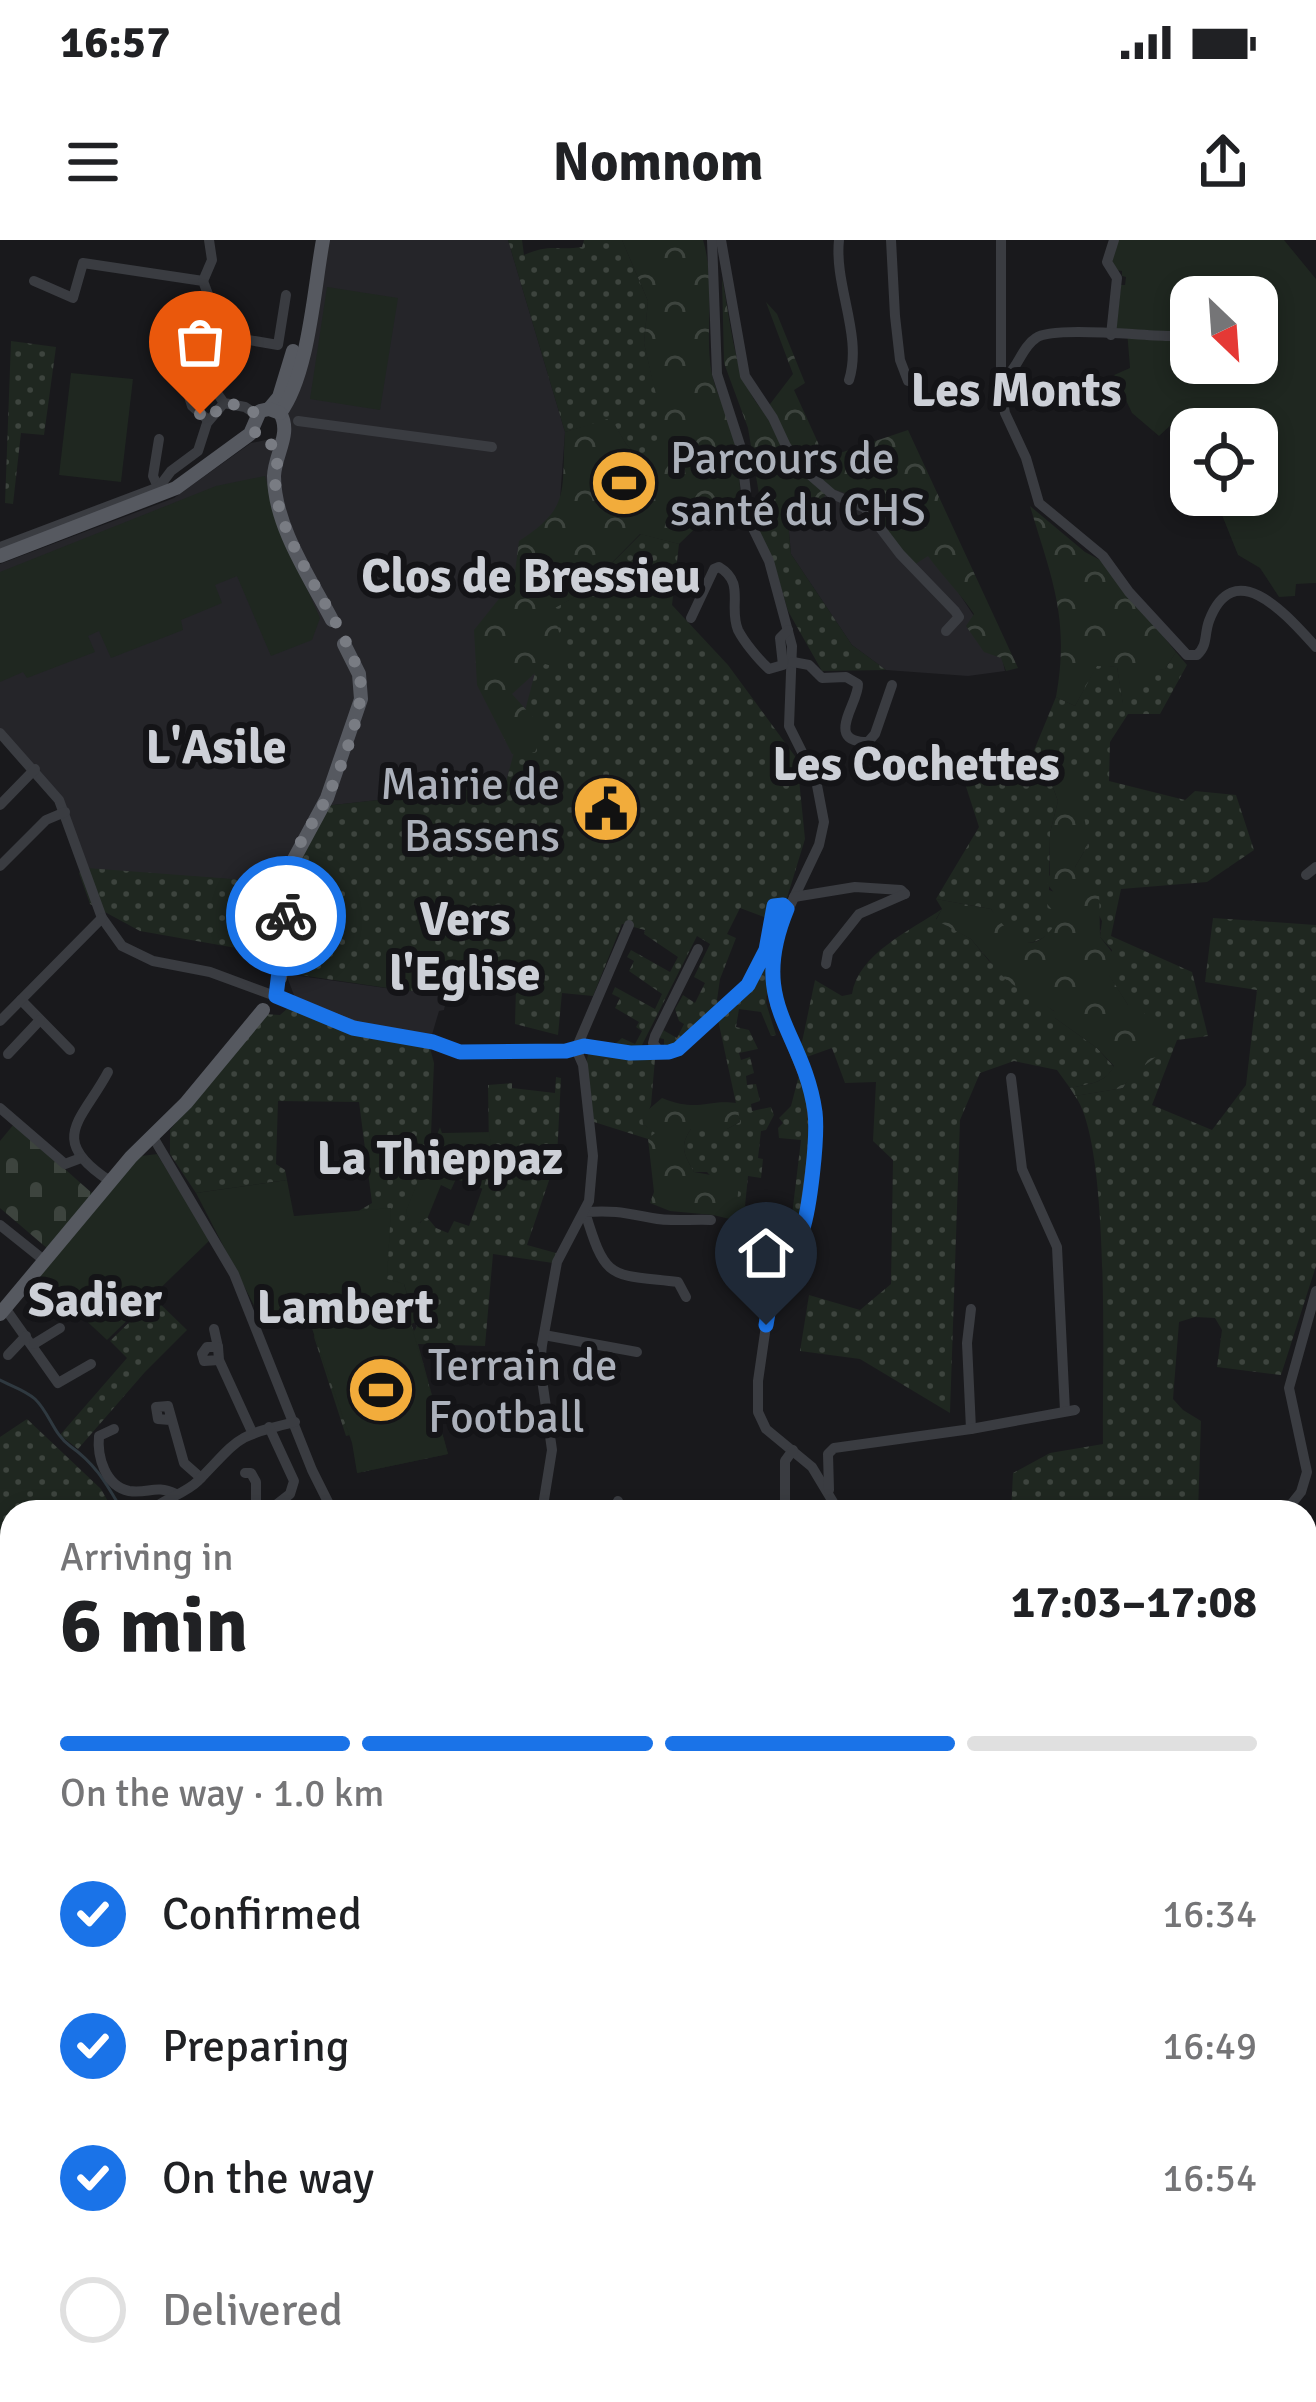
<!DOCTYPE html>
<meta charset="utf-8">
<style>
body{margin:0;font-family:Signika,sans-serif;background:#f6f6f6;color:#202124;height:100vh;display:flex;flex-direction:column;font-size:45px;white-space:nowrap}
*{box-sizing:border-box;margin:0}
p{font-size:39px;color:#757577}
.icon{flex:none;width:66px;height:66px;fill:none;stroke:currentColor;stroke-width:2;stroke-linecap:round;stroke-linejoin:round}
.map{position:relative;flex:1;overflow:hidden}
.details{position:absolute;left:0px;top:1260px;width:1317px;height:903px;display:flex;flex-direction:column;background:#fff;border-radius:36px 36px 0 0;box-shadow:0 6px 18px #0003}
.details>*{flex:none}
.needle{width:78px;rotate:155deg}
.controls{position:absolute;left:1170px;top:36px;display:grid;gap:24px}
.controls a{display:grid;place-items:center;width:108px;height:108px;border-radius:24px;background:#fff;box-shadow:0 6px 18px #0003;font-size:60px}
.pin{position:absolute;display:grid;place-items:center;width:102px;height:102px;color:#fff;margin:-123px -51px;border-radius:50% 50% 50% 0;rotate:-45deg;box-shadow:0 0 12px #0007}
.pin .icon{rotate:45deg}
.courier{position:absolute;display:grid;place-items:center;width:120px;height:120px;margin:-60px;border:9px solid #1a73e8;border-radius:50%;background:#fff;color:#222;box-shadow:0 3px 15px #0007}
.overview em{font-style:normal;font-weight:700}
.overview div{display:flex;flex-direction:column-reverse}
.overview{display:flex;align-items:center;justify-content:space-between;height:204px;padding:0 60px}
h1{font-size:78px;font-weight:700;line-height:90px}
.bar{display:grid;grid-template-columns:repeat(4,1fr);gap:18px 12px;align-content:center;height:144px;padding:0 60px}
.bar i{height:15px;border-radius:9px;background:#e0e0e0}
.bar .active{background:#1a73e8}
.bar p{grid-column:span 4}
ol{padding:0 60px;list-style:none}
li{display:flex;align-items:center;gap:36px;height:132px}
li p{margin-inline-start:auto}
li .icon{padding:12px;border-radius:50%;background:#1a73e8;color:#fff;stroke-width:4}
li:last-child{color:#757577}
li i{width:66px;height:66px;border:6px solid #e0e0e0;border-radius:50%}
.status{display:flex;justify-content:space-between;align-items:center;height:84px;padding:0 60px;background:#fff;direction:ltr}
.status svg{height:33px;fill:currentColor}
header{display:flex;justify-content:space-between;align-items:center;height:156px;padding:0 60px;background:#fff;font-size:54px;font-weight:700}
.map>svg:first-child{display:block}
.built{fill:#252529}
.grass{fill:url(#grass-dots)}
.forest{fill:url(#forest-crowns)}
.cemetery{fill:url(#cemetery-stones)}
.park{fill:#1f2720;fill-rule:evenodd}
.lines{fill:none;stroke-linecap:round;stroke-linejoin:round}
.stream{stroke:#2f3940;stroke-width:3}
.minor{stroke:#3a3c41;stroke-width:10}
.major{stroke:#565960;stroke-width:14}
.done{stroke:#797c83;stroke-width:12;stroke-dasharray:0 21.6}
.route{stroke:#1a73e8;stroke-width:15}
.labels{text-anchor:middle;stroke-width:12;stroke-linejoin:round;paint-order:stroke}
.poi-label{font-size:45px;fill:#acb1bb;stroke:#141417;text-anchor:start}
.neighbourhood-label{font-size:48px;font-weight:bold;fill:#cdd0d7;stroke:#141417}
</style>
<div class="status"><b>16:57</b><svg viewBox="0 0 49 12"><path d="M0 12V9h3v3zM5 12V6h3v6zM10 12V3h3v9zM15 12V0h3v12zM26 1h20v11H26zM47 4h2v5h-2z"/></svg></div>
<header><svg class="icon" aria-label="menu" viewBox="0 0 24 24"><path d="M4 6h16M4 12h16M4 18h16"/></svg>Nomnom<svg class="icon" aria-label="share" viewBox="0 0 24 24"><path d="M12 15V3M7 8l5-5 5 5M5 13v7h14v-7"/></svg></header>
<div class="map">
<svg width="1316" height="2162" viewBox="0 0 1316 2162">
<defs>
<pattern id="grass-dots" width="8" height="8" patternUnits="userSpaceOnUse" patternTransform="scale(3)"><rect width="8" height="8" fill="#1f2720"/><path d="M2 2h.1M6 6h.1" fill="none" stroke="#3d443e" stroke-width="1.8" stroke-linecap="round"/></pattern>
<pattern id="forest-crowns" width="20" height="18" patternUnits="userSpaceOnUse" patternTransform="scale(3)"><rect width="20" height="18" fill="#1f2720"/><path d="M2 6a3 3 0 1 1 6 0M12 15a3 3 0 1 1 6 0" fill="none" stroke="#3d443e"/></pattern>
<pattern id="cemetery-stones" width="16" height="16" patternUnits="userSpaceOnUse" patternTransform="scale(3)"><rect width="16" height="16" fill="#1f2720"/><path d="M2 7V4a2 2 0 0 1 4 0v3zM10 15v-3a2 2 0 0 1 4 0v3z" fill="#3d443e"/></pattern>
</defs>
<rect width="100%" height="100%" fill="#19191c"/>
<g class="built">
<polygon points="325,0 508,0 565,192 552,369 510,536 505,546 324,566 284,643 84,629 65,572 0,493 0,324 174,258 251,203 280,197"/>
<polygon points="835,241 892,253 1002,418 1005,431 968,436 886,430 852,405 791,314 788,282"/>
<polygon points="286,734 407,751 448,751 444,770 439,771 431,798 380,791 295,758"/>
</g>
<g class="grass">
<path d="M508 0H522L524 15C551 3 556 11 582 7L584 0H622L648 61 644 103 666 197 645 222 626 204 611 179 565 192Z"/>
<polygon points="11,101 56,107 44,195 21,193 13,264 5,263"/>
<polygon points="759,254 788,282 791,314 852,405 886,430 822,431 788,371 773,320 754,285"/>
<polygon points="641,294 679,304 672,365 728,425 797,519 805,599 787,658 768,664 767,678 740,668 727,694 736,698 720,739 717,760 721,763 673,807 664,807 664,799 659,798 663,790 677,798 684,784 679,781 675,769 683,755 695,763 705,743 694,737 710,704 697,696 640,809 614,805 622,798 635,804 642,791 636,787 639,782 615,768 620,758 612,754 615,747 655,769 662,754 629,731 634,721 627,717 631,710 670,732 678,717 644,694 645,690 622,684 593,756 562,753 558,795 515,784 516,747 408,751 286,733 282,716 140,691 90,664 79,633 87,628 284,643 324,566 505,546 552,369 582,353"/>
<path d="M1176 412 1187 425 1160 474H1128L1110 502 1109 541 1185 560 1195 551 1236 555 1254 610 1207 642 1121 649 1111 696 1192 732 1208 796 1177 800 1152 865 1212 890 1246 845 1257 750 1205 742 1213 678 1316 685V1026L1281 1135 1217 1127 1222 1090 1215 1078 1195 1077 1179 1082 1173 1159 1183 1170 1201 1181 1198 1272H1011L1013 1233 1050 1213 1103 1204C1102 1134 1111 904 1075 856L1123 848 1131 835 1147 822 1128 765 1108 734 1112 710 1100 697 1102 681 1075 627 1089 603 1047 532 1058 561 1050 593 1049 650 1057 653C1059 661 1062 674 1058 682 1052 696 1029 709 1015 700 1006 695 997 678 991 669L936 659 979 587 961 531 1028 525 1056 457 1075 466 1097 425 1117 427 1123 463 1147 431 1165 429Z"/>
<path d="M942 669 936 679 971 699 989 721 1055 772V778L1097 808 1114 827C1104 844 1088 844 1070 848L1057 830 1014 821 980 833 960 880 950 1173 860 1119 800 1111 809 1055 860 1070 891 1044 893 920 873 901 876 842 845 843 832 808 801 819 795 805 802 802 815 740 842 756 852 754C858 714 911 690 942 669Z"/>
<path d="M771 707 766 763 776 795 771 796 761 772 739 769 736 787 749 790 758 809 739 813 741 820 750 817 754 833 746 836 747 845 756 844 760 861 751 864 752 871 771 867 774 875 766 890 761 891 758 918 763 919 761 938 748 936 745 966 758 967 761 962V969L767 971 771 962V972L792 975 801 900 779 898 778 888 783 883 779 878 791 866 799 835C818 884 806 929 799 979L779 992 737 965 707 932H694C684 915 679 906 691 889H727L740 882 718 780 750 748Z"/>
<polygon points="288,768 361,795 430,808 434,823 431,894 437,895 420,983 426,976 436,988 448,993 454,981 469,986 493,919 489,911 488,845 512,843 512,848 555,853 556,837 561,838 557,917 527,1005 556,1013 553,1023 493,1014 485,1106 418,1104 448,1214 357,1233 411,1084 414,1091 417,1087 404,1044 354,1194 346,1196 314,1097 357,972 372,963 359,862 278,861 276,924 285,930 287,940 196,953 170,914 170,890 264,774 280,775"/>
<polygon points="589,811 655,819 651,865 643,884 656,893 648,899 594,882 586,823"/>
<polygon points="154,1058 187,1090 145,1132 78,1209 60,1195 127,1118 110,1101"/>
<polygon points="27,1179 101,1249 114,1272 12,1272 12,1486 0,1481 0,1197"/>
<polygon points="1316,1415 1316,1950 1305,1953 1305,1420"/>
<polygon points="172,2151 374,2151 367,2162 179,2162"/>
<polygon points="946,2151 1238,2151 1244,2162 957,2162"/>
</g>
<g class="forest">
<path d="M622 0H703C715 40 706 81 710 121 712 147 726 168 732 192 741 222 740 255 741 285L711 273 679 304 640 294 582 353 553 369 569 431 545 424 512 454 545 491 535 512 512 514 477 445 474 390 514 340 519 301C572 267 561 251 565 192L611 178 626 204 644 221 665 197 644 103 648 61Z"/>
<path d="M722 38C731 81 733 139 764 172L793 134 766 62 777 74 805 143 794 150 825 218 908 190 1018 428 1006 431 1001 418 984 412 966 386 974 374C960 353 943 337 928 316L914 325 863 259 830 248 820 263 788 282 759 254 748 188 724 123Z"/>
<path d="M1030 266 1085 312 1102 321 1176 412 1165 429 1147 432 1123 465 1117 427 1097 426 1075 466 1056 457C1070 378 1052 340 1030 266Z"/>
<path d="M1055 526 1064 527 1078 544 1089 603 1075 627 1099 647 1100 697 1120 722 1109 735 1128 765H1135L1172 798C1160 821 1136 825 1123 848L1075 856 1070 848C1088 844 1105 844 1114 826L1097 808 1055 778 1054 771 1006 740 971 699 936 680 942 669 936 659 991 669C1012 698 1033 723 1059 678L1048 665V656L1058 658 1045 641 1050 635V593L1058 561 1047 531Z"/>
<path d="M662 858C700 873 704 859 737 863L740 882 727 889H691C679 906 684 915 694 932L739 940 737 965 770 976 773 989 713 975 670 971 650 963 654 952 648 899 655 893 643 884 642 875Z"/>
<polygon points="0,1673 12,1689 12,2151 172,2151 179,2162 0,2162"/>
<polygon points="1316,1950 1316,2162 1244,2162 1238,2151 1305,2151 1305,1953"/>
</g>
<polygon class="cemetery" points="14,884 93,954 48,1009 0,968 0,901"/>
<g class="park">
<path d="M1119 0H1284L1316 39V343L1296 344 1295 356 1279 357 1260 328 1238 315 1214 255H1257V189H1202L1186 171 1159 196 1132 173 1114 135 1130 128 1127 91 1116 89 1121 45H1125L1126 37 1122 36V31L1114 30 1111 16ZM1191 57H1257V123H1191Z"/>
<polygon points="327,47 398,58 380,170 310,159"/>
<polygon points="71,133 133,139 121,242 59,235"/>
<polygon points="265,236 278,283 320,378 312,400 271,416 237,336 215,345 222,363 181,380 183,390 111,418 99,391 88,396 95,412 27,438 23,432 0,442 0,332 216,246"/>
<polygon points="440,887 442,893 489,892 493,919 483,949 456,939 451,950 441,945 428,977 417,984 409,980 406,971"/>
<polygon points="157,914 210,1000 107,1100 39,1037 131,925 141,916"/>
<polygon points="287,940 294,976 391,968 387,1039 404,1044 416,1082 411,1084 448,1214 357,1233 352,1203 303,1063 261,1079 196,953"/>
</g>
<g class="lines">
<g class="stream">
<path d="M0 1140C11 1146 25 1150 35 1159 49 1172 54 1195 70 1206 97 1225 107 1245 123 1272"/>
<polyline points="819,2151 832,2162"/>
</g>
<g class="minor">
<polyline points="712,0 717,134 741,208 749,280 769,321 792,406 789,486 816,540 824,582 819,605 778,691 774,721 775,764 809,848 815,895 802,991 784,1021 769,1065 758,1141 758,1172 766,1189 812,1227 839,1272"/>
<polyline points="721,0 745,136 773,178 786,206 801,227 832,254 865,268 900,314 955,371 959,377 946,391"/>
<path d="M839 0C834 46 863 96 849 140"/>
<polyline points="891,0 895,76 900,120 908,141"/>
<path d="M1001 0V150L1005 173 1026 218 1039 263 1103 316 1129 352 1187 415H1197C1208 405 1204 395 1209 381 1235 312 1290 379 1316 407"/>
<polyline points="34,41 73,58 83,23 203,41 209,57 217,153 224,163 245,167 256,174"/>
<polyline points="203,41 212,20 209,0"/>
<polyline points="213,94 278,105 286,55"/>
<polyline points="1111,95 1117,38 1107,22 1114,0"/>
<path d="M999 139C1018 134 1019 109 1036 98 1053 86 1143 96 1170 96"/>
<polyline points="208,180 192,166 188,153 196,144 216,145"/>
<polyline points="298,181 492,207"/>
<polyline points="158,247 153,236 159,199"/>
<polyline points="0,307 159,247 171,231 198,211 207,183 224,163"/>
<path d="M691 378 714 329 719 327C746 343 728 366 738 390 744 402 759 420 769 429L783 425 780 398 788 390"/>
<path d="M793 422 809 425 822 438 846 437 858 444C859 463 823 502 868 502L875 494 892 445"/>
<polyline points="0,493 59,560 102,678 122,706 153,721 210,732 378,794 433,803 460,811 566,811 584,806 630,813 669,813 678,809 748,745 766,710 774,666 787,669"/>
<polyline points="0,565 35,529"/>
<polyline points="0,626 46,580 65,572"/>
<polyline points="1306,635 1316,627"/>
<polyline points="794,657 855,647 901,650 905,654"/>
<polyline points="826,724 828,713 859,674 905,654"/>
<polyline points="21,760 70,810"/>
<polyline points="0,781 102,678"/>
<polyline points="576,809 629,685"/>
<polyline points="660,812 653,803 655,796 698,709"/>
<polyline points="8,814 40,780"/>
<path d="M108 832C82 881 46 899 110 941"/>
<polyline points="1011,838 1022,929 1057,1007 1065,1171"/>
<polyline points="0,868 65,924 81,918"/>
<polyline points="153,897 234,1034 312,1230 333,1272"/>
<polyline points="0,985 45,1021"/>
<path d="M686 1057 678 1042C610 1034 606 1042 585 972 615 970 625 973 652 978 670 982 692 979 711 980"/>
<polyline points="5,1068 58,1143 91,1124"/>
<polyline points="214,1089 218,1107"/>
<polyline points="544,1095 637,1112"/>
<polyline points="34,1104 60,1088"/>
<polyline points="8,1115 26,1096"/>
<polyline points="219,1120 204,1121 202,1114 207,1107 218,1107 219,1120 252,1192"/>
<polyline points="170,1180 158,1179 156,1167 168,1166 184,1223 201,1238"/>
<path d="M114 1189 99 1196C97 1216 105 1246 129 1251 149 1254 155 1244 176 1254"/>
<polyline points="971,1189 967,1103 971,1069"/>
<polyline points="245,1233 251,1233 256,1242 256,1272"/>
<polyline points="829,1250 828,1214 834,1208 971,1189 1075,1170"/>
<path d="M149 1272C163 1259 185 1254 198 1241 241 1197 233 1197 295 1182"/>
<polyline points="267,1272 290,1254 294,1241 269,1187"/>
<polyline points="542,1272 552,1210 540,1125 542,1105 557,1022 589,961 593,916 583,825 576,809"/>
<polyline points="613,1272 618,1261"/>
<polyline points="785,1272 785,1221 793,1210"/>
<polyline points="1285,1272 1301,1252 1307,1232 1289,1148 1316,1051"/>
<polyline points="0,1602 12,1609"/>
<polyline points="589,2151 590,2162"/>
<polyline points="779,2151 803,2162"/>
<polyline points="1034,2151 1039,2162"/>
<polyline points="512,2162 513,2151"/>
</g>
<g class="major">
<polyline points="269,169 279,157 293,111"/>
<path d="M280 173C292 193 275 214 274 236 274 285 310 338 332 380"/>
<path d="M280 173C309 134 314 48 323 0"/>
<polyline points="0,316 176,248 250,194 260,171 269,169 280,173"/>
<polyline points="280,738 294,619 327,558 361,459 359,434 344,404"/>
<polyline points="0,1074 131,917 186,863 263,770"/>
</g>
</g>
<g class="lines">
<path class="done" d="M200 174 208 180 224 163 245 166 256 174 255 194 269 201 279 217C256 283 346 376 360 439 366 467 338 537 324 563 314 582 299 600 293 621 288 638 288 658 286 676"/>
<path class="route" d="M286 676 276 756 353 788 433 802 460 812 566 811 584 806 630 813 669 812 678 809 748 745 766 710 774 666 783 665 787 669C747 766 803 789 815 872 818 897 810 968 802 991 797 1002 788 1012 783 1023 774 1043 769 1064 766 1085"/>
</g>
<defs>
<symbol id="stadium-disc" viewBox="-11 -11 22 22"><circle r="9.5" fill="#f2ac3b" stroke="#141417"/><path d="M0-5a6.5 5 0 1 0 0 10a6.5 5 0 1 0 0-10ZM-3.5-1.8h7v3.6h-7Z" fill="#111"/></symbol>
<symbol id="civic-disc" viewBox="-11 -11 22 22"><circle r="9.5" fill="#f2ac3b" stroke="#141417"/><path d="M-.6-6.5H3V-4.5H.6V-3L4-1V1h2V6H-6V1h2V-1L-.6-3ZM-1.2 2.5V6h2.4V2.5Z" fill="#111"/></symbol>
</defs>
<g fill-rule="evenodd">
<use href="#stadium-disc" x="586" y="205" width="76" height="76"/>
<use href="#civic-disc" x="568" y="531" width="76" height="76"/>
<use href="#stadium-disc" x="343" y="1112" width="76" height="76"/>
</g>
<g class="labels">
<g class="poi-label">
<text x="670" y="233">Parcours de<tspan x="670" dy="52">santé du CHS</tspan></text>
<text x="560" y="559" text-anchor="end">Mairie de<tspan x="560" dy="52">Bassens</tspan></text>
<text x="428" y="1140">Terrain de<tspan x="428" dy="52">Football</tspan></text>
</g>
<g class="neighbourhood-label">
<text x="1016" y="166">Les Monts</text>
<text x="531" y="352">Clos de Bressieu</text>
<text x="216" y="523">L'Asile</text>
<text x="916" y="540">Les Cochettes</text>
<text x="465" y="695">Vers<tspan x="465" dy="55">l'Eglise</tspan></text>
<text x="440" y="934">La Thieppaz</text>
<text x="95" y="1076">Sadier</text>
<text x="345" y="1083">Lambert</text>
</g>
</g>
</svg>
<div class="controls">
<a><svg class="needle" viewBox="-14 -14 28 28"><path d="M0-13l5 13h-10z" fill="#e53935"/><path d="M0 13l5-13h-10z" fill="#757577"/></svg></a>
<a><svg class="icon" aria-label="locate" viewBox="0 0 24 24"><circle cx="12" cy="12" r="6"/><path d="M12 2v4M12 18v4M2 12h4M18 12h4"/></svg></a>
</div>
<div class="pin" style="left:200px;top:174px;background:#ea580c"><svg class="icon" aria-label="bag" viewBox="0 0 24 24"><path d="M5 8h14l-1 12H6zM9 8a3 3 0 0 1 6 0"/></svg></div>
<div class="pin" style="left:766px;top:1085px;background:#1f2937"><svg class="icon" aria-label="home" viewBox="0 0 24 24"><path d="M3 11l9-7 9 7M6 9v11h12V9"/></svg></div>
<div class="courier" style="left:286px;top:676px"><svg class="icon" aria-label="bike" viewBox="0 0 24 24"><circle cx="6" cy="16" r="4"/><circle cx="18" cy="16" r="4"/><path d="M6 16l4-8h5l3 8M10 8l3 8H6M13 5h3"/></svg></div>
<section class="details">
<div class="overview"><div><h1>6 min</h1><p>Arriving in</p></div><em>17:03–17:08</em></div>
<div class="bar"><i class="active"></i><i class="active"></i><i class="active"></i><i></i><p>On the way · 1.0 km</p></div>
<ol>
<li><svg class="icon" aria-label="check" viewBox="0 0 24 24"><path d="M5 12l5 5 9-10"/></svg>Confirmed<p>16:34</p></li>
<li><svg class="icon" aria-label="check" viewBox="0 0 24 24"><path d="M5 12l5 5 9-10"/></svg>Preparing<p>16:49</p></li>
<li><svg class="icon" aria-label="check" viewBox="0 0 24 24"><path d="M5 12l5 5 9-10"/></svg>On the way<p>16:54</p></li>
<li><i></i>Delivered</li>
</ol>
</section>
</div>
